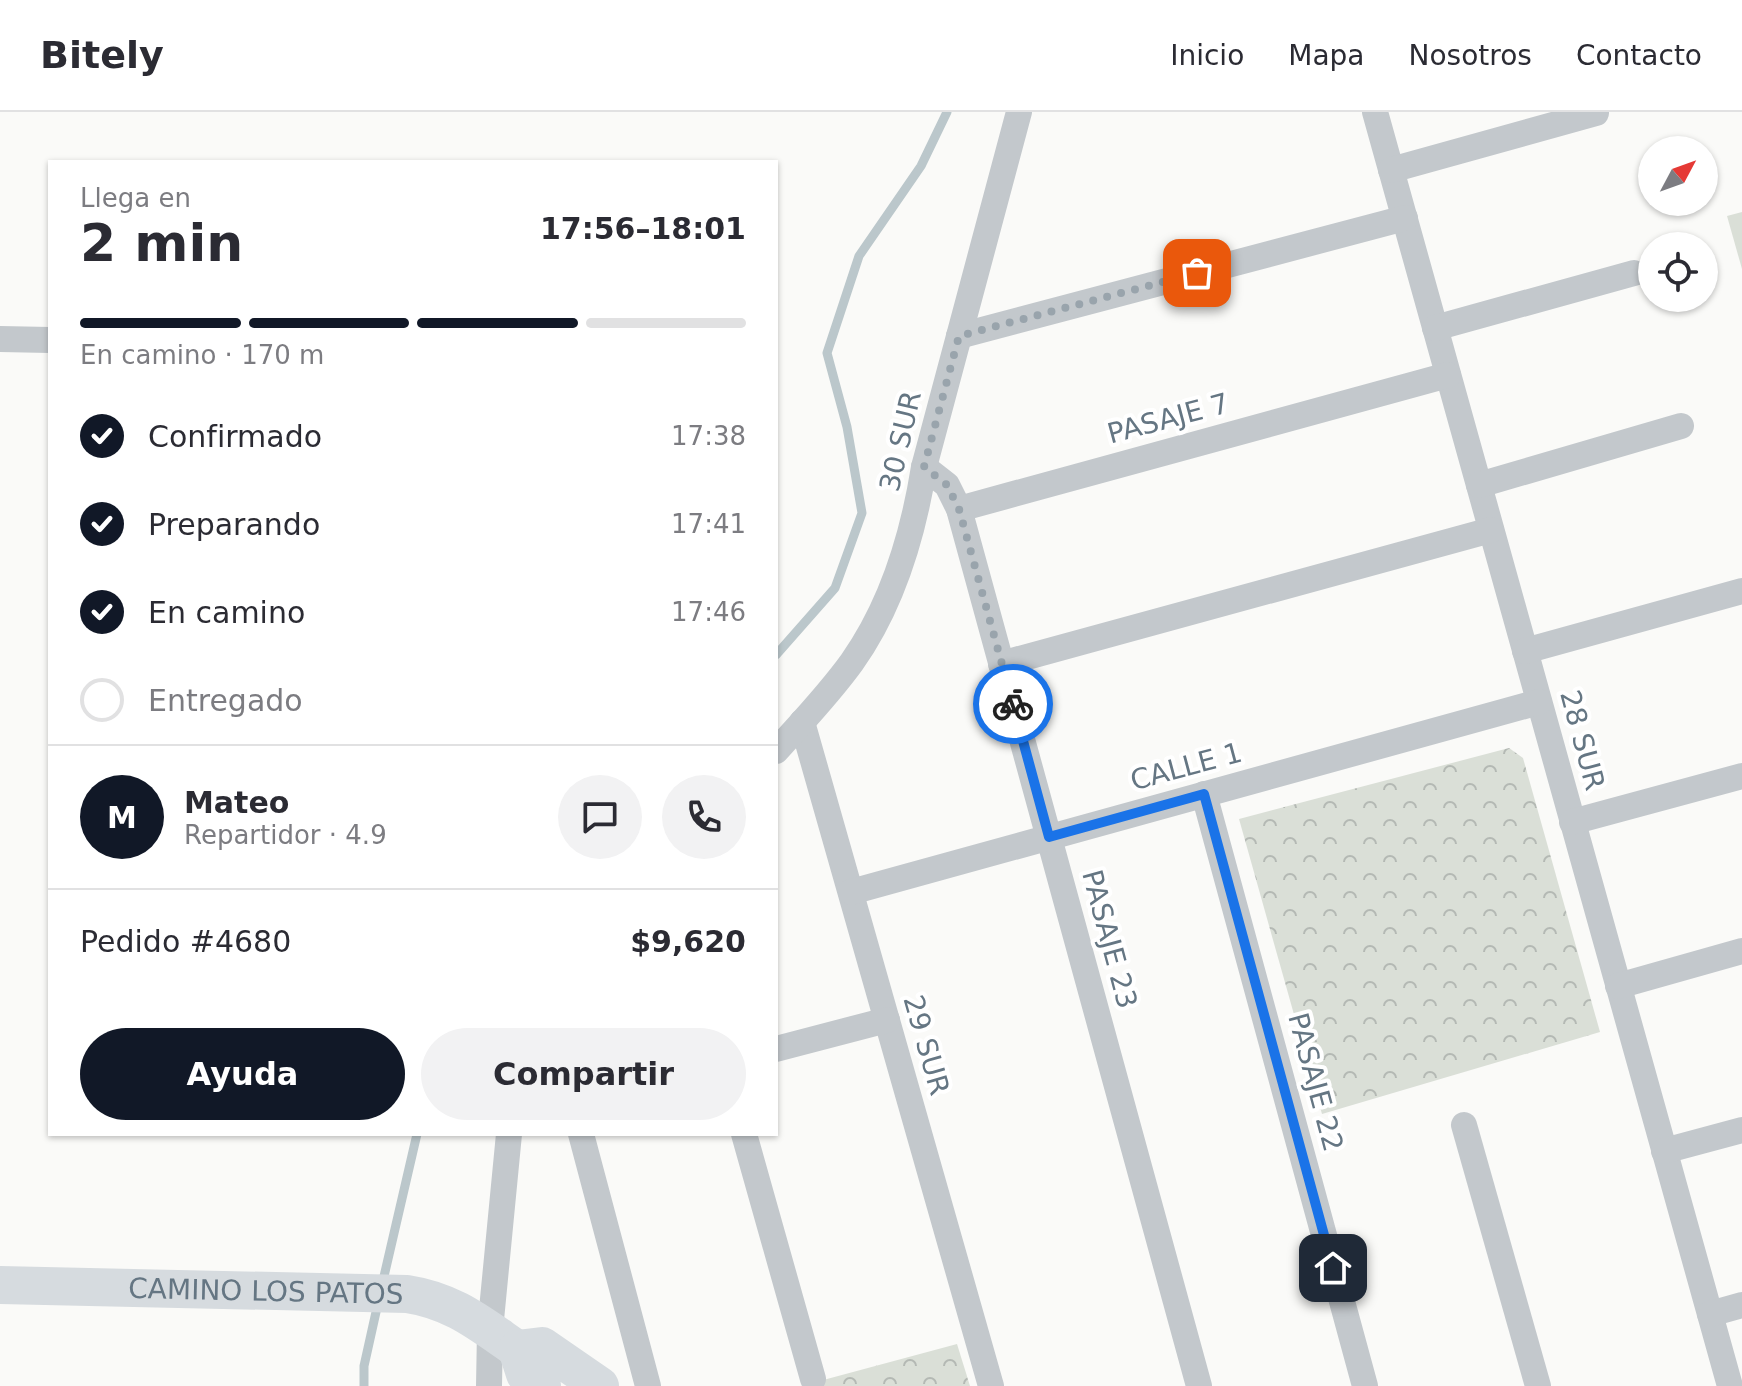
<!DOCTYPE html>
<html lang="es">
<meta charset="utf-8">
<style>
body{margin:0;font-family:"DejaVu Sans",sans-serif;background:#f2f2f3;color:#2b2b33;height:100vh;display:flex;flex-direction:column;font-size:30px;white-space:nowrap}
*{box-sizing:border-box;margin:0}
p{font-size:26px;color:#7c7c81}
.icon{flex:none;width:44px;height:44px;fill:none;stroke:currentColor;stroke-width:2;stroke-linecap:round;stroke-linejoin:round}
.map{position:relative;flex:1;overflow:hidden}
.sheet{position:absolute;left:48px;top:48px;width:730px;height:976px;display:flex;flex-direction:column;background:#fff;border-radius:0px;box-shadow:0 2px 6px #0004}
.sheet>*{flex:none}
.needle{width:52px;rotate:49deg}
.tools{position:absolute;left:1638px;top:24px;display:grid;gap:16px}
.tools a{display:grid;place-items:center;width:80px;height:80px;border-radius:50%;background:#fff;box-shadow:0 2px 6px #0004;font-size:40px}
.pin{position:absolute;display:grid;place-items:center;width:68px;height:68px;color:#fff;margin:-34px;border-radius:16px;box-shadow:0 4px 12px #0006}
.courier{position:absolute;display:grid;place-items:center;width:80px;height:80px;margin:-40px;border:6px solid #1a73e8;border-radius:50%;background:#fff;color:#222;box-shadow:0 2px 10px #0007}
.summary em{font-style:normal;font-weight:700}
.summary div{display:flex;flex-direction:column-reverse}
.summary{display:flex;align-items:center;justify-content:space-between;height:136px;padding:0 32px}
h1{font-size:52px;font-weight:700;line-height:60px}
.bar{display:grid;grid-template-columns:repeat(4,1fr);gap:12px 8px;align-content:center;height:96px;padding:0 32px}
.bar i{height:10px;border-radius:6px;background:#e1e1e2}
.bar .current{background:#111827}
.bar p{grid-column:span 4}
.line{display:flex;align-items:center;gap:20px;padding:0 32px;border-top:2px solid #e1e1e2}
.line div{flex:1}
.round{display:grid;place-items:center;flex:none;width:84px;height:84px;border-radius:42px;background:#f2f2f3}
ol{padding:0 32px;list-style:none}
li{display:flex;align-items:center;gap:24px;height:88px}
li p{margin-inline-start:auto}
li .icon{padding:8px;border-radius:50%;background:#111827;color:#fff;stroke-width:4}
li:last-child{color:#7c7c81}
li i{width:44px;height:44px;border:4px solid #e1e1e2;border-radius:50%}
.button{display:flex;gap:16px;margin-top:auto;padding:16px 32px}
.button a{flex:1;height:92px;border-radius:48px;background:#111827;color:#fff;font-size:32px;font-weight:700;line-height:92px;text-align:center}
.button a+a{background:#f2f2f3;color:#2b2b33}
header{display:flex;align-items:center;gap:48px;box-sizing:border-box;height:112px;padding:0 40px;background:#fff;border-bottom:2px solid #e1e1e2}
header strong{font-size:38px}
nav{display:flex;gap:44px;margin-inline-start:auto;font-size:28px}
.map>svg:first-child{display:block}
.green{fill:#dadfd7}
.park{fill:url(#park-crowns)}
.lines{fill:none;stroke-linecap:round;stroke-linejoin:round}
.stream{stroke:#bbc7cb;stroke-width:9}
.street{stroke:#c3c8cc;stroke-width:26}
.secondary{stroke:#d6dbdf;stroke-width:38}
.done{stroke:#99a4ac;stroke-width:8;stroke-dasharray:0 14.4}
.route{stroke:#1a73e8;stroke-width:10}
.labels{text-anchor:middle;stroke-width:8;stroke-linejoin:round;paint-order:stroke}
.street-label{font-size:28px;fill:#657683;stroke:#fff}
</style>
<header>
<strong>Bitely</strong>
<nav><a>Inicio</a><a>Mapa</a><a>Nosotros</a><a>Contacto</a></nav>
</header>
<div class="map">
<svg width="1742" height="1274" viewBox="0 0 1742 1274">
<defs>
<pattern id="park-crowns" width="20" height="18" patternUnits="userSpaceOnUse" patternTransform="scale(2)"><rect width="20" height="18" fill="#dadfd7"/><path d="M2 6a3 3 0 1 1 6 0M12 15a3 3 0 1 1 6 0" fill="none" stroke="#b4b9b4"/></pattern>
</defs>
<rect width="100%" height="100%" fill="#fafaf8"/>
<polygon class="green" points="1742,100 1742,157 1727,104"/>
<g class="park">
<polygon points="1509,636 1523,646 1600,920 1322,1002 1239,707"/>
<polygon points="957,1232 970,1274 801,1274"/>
</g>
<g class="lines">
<g class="stream">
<polyline points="776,543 835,476 862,401 847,315 827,241 859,144 921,54 947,0"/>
<polyline points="382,1173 417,1022"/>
<polyline points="364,1274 364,1254 378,1191"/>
</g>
<g class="street">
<polyline points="1375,0 1730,1274"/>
<polyline points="1391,58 1596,1"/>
<polyline points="1435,216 1634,161"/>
<polyline points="959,224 1405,106"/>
<polyline points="0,227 50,228"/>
<polyline points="924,355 947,373 959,397 1199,1274"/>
<polyline points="1479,373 1681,314"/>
<polyline points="959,397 1448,263"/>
<polyline points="1525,539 1742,479"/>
<polyline points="1001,552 1491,418"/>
<polyline points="802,610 991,1274"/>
<path d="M776 639C802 610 829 582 852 550 893 492 913 424 924 355L1019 0"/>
<polyline points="1204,682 1365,1274"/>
<polyline points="1572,710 1742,664"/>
<polyline points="851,780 1539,590"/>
<polyline points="1618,874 1742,839"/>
<polyline points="776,937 887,908"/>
<polyline points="1464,1013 1538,1274"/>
<polyline points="581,1022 648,1274"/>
<polyline points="744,1022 813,1267"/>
<polyline points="1664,1039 1742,1018"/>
<polyline points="1710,1202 1742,1193"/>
<polyline points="489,1274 490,1218 509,1022"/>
</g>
<g class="secondary">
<path id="s1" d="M0 1173 407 1182C453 1189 479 1211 517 1237"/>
<polyline points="542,1274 525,1262 517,1237 542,1234 600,1274"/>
</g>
</g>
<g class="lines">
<polyline class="done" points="1013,592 959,397 947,373 924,355 959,224 1197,161"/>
<polyline class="route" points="1013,592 1049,725 1204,682 1333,1156"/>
</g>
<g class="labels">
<g class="street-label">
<text transform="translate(1168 306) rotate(-15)" y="10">PASAJE 7</text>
<text transform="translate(900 329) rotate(-77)" y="10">30 SUR</text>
<text transform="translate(1583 628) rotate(75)" y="10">28 SUR</text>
<text transform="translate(1186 654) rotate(-15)" y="10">CALLE 1</text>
<text transform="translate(1110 827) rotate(75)" y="10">PASAJE 23</text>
<text transform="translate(927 933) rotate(74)" y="10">29 SUR</text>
<text transform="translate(1316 970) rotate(75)" y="10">PASAJE 22</text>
<text dy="10" stroke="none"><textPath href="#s1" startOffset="266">CAMINO LOS PATOS</textPath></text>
</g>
</g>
</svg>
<div class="tools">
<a><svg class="needle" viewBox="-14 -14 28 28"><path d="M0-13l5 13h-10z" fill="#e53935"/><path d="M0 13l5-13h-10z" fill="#7c7c81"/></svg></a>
<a><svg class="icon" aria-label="locate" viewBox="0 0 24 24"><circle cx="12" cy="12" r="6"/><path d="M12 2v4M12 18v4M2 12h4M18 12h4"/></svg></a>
</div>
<div class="pin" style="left:1197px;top:161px;background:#ea580c"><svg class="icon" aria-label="bag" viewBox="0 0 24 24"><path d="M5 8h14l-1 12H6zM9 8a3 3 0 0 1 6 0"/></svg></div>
<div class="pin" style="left:1333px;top:1156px;background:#1f2937"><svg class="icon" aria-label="home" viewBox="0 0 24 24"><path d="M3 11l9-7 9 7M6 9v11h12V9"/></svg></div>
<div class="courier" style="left:1013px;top:592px"><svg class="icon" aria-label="bike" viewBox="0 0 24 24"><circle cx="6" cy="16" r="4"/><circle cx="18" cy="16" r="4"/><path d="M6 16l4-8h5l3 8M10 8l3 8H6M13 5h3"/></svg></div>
<section class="sheet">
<div class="summary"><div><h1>2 min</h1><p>Llega en</p></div><em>17:56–18:01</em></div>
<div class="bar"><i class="current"></i><i class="current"></i><i class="current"></i><i></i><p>En camino · 170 m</p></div>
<ol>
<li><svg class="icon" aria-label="check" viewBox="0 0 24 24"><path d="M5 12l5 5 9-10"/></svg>Confirmado<p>17:38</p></li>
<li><svg class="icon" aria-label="check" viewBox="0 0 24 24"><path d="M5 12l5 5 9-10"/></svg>Preparando<p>17:41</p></li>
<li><svg class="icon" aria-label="check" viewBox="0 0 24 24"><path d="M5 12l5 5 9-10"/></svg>En camino<p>17:46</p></li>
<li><i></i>Entregado</li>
</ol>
<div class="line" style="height:144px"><b class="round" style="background:#111827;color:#fff">M</b><div><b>Mateo</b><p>Repartidor · 4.9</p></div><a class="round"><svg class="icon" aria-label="chat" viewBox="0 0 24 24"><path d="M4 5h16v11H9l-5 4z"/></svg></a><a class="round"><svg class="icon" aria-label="phone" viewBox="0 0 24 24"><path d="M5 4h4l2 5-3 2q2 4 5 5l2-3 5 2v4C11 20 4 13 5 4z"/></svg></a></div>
<div class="line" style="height:104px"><div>Pedido #4680</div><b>$9,620</b></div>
<div class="button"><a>Ayuda</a><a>Compartir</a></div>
</section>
</div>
